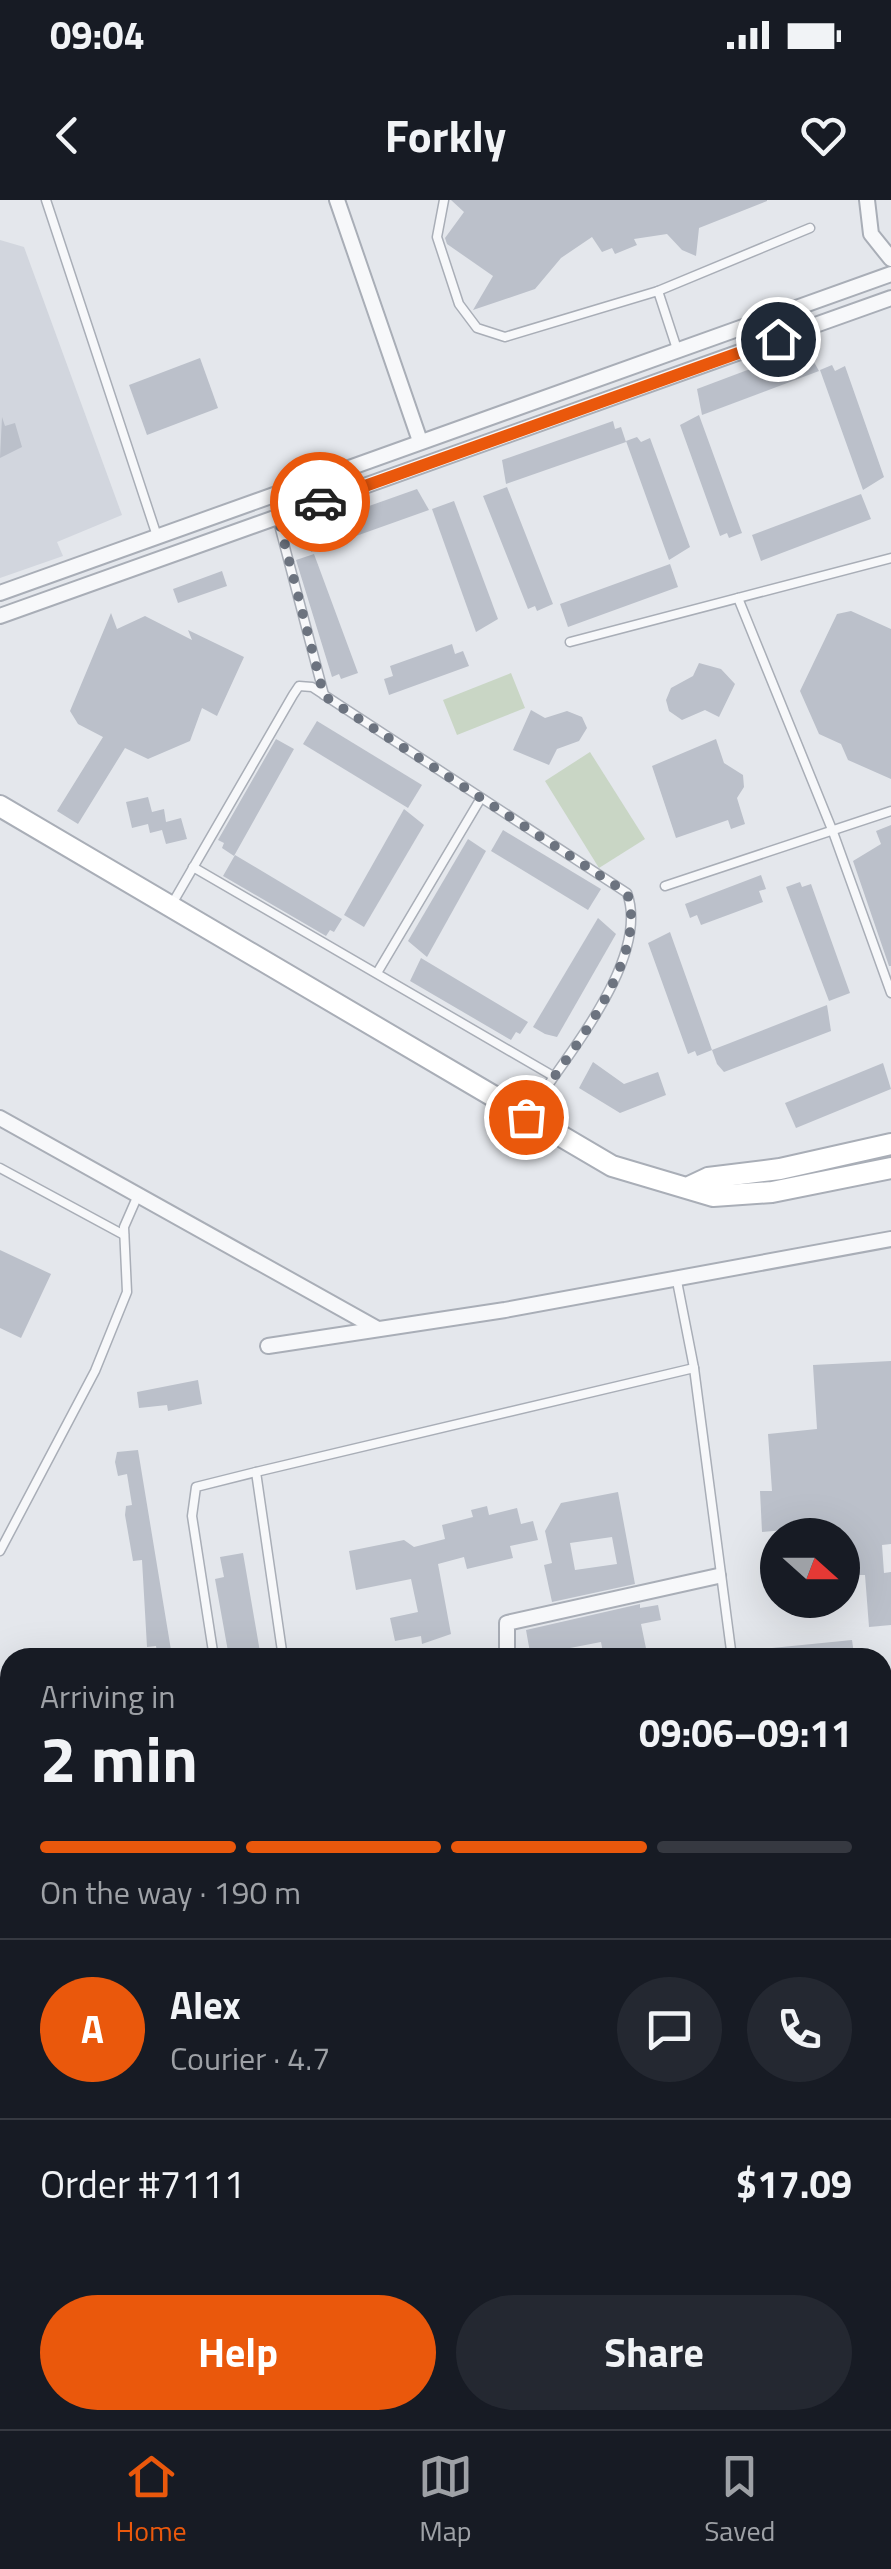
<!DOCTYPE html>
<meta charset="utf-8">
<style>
body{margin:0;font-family:"Titillium Web",sans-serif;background:#242831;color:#f1f3f6;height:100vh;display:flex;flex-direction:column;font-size:38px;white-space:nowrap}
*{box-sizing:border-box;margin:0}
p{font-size:32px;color:#9ea1a6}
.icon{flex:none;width:55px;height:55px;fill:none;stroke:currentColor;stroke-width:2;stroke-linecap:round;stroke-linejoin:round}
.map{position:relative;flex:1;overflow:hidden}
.sheet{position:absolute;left:0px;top:1448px;width:892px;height:782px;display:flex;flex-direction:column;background:#171b24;border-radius:30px 30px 0 0;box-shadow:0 10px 40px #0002}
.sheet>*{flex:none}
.needle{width:65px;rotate:111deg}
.buttons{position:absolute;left:760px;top:1318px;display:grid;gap:20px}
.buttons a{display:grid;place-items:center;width:100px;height:100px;border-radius:50%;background:#171b24;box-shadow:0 10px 40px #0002;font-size:50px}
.pin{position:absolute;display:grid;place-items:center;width:85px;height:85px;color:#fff;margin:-42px;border:5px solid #fff;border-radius:50%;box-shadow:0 2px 10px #0007}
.courier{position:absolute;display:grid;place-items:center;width:100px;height:100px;margin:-50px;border:8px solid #ea580c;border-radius:50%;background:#fff;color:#222;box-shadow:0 2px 12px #0007}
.headline em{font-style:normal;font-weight:700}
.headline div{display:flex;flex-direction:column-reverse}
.headline{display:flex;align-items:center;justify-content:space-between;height:170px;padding:0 40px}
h1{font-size:65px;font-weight:700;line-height:75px}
.bar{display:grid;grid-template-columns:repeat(4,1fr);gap:15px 10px;align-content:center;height:120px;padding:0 40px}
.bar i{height:12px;border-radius:8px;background:#363941}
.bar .on{background:#ea580c}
.bar p{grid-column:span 4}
.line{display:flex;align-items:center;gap:25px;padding:0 40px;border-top:2px solid #363941}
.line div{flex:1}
.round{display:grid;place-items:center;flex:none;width:105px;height:105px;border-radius:52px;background:#242831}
.primary-button{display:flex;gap:20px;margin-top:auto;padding:20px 40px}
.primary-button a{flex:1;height:115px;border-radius:60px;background:#ea580c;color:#fff;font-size:40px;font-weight:700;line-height:115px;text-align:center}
.primary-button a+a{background:#242831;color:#f1f3f6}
.status{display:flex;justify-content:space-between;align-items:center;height:70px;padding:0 50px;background:#171b24;direction:ltr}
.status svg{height:28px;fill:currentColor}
header{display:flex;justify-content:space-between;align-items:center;height:130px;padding:0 40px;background:#171b24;font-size:45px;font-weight:700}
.tab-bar{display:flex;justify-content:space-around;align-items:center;height:140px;border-top:2px solid #363941;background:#171b24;font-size:28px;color:#9ea1a6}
.tab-bar a{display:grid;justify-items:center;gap:5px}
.tab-bar .on{color:#ea580c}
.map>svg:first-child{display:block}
.built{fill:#d2d6de}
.green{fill:#c9d6c5}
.building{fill:#bbc0ca;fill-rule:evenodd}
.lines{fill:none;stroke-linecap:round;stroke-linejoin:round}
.lane-casing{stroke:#a9aeb7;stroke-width:11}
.street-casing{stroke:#a9aeb7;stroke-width:18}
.secondary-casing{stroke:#a9aeb7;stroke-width:24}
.lane{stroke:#f7f8fa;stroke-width:8}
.street{stroke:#f7f8fa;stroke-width:14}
.secondary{stroke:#fff;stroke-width:20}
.done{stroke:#6c737f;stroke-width:10;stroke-dasharray:0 18}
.route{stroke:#ea580c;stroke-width:12}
</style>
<div class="status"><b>09:04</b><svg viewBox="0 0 49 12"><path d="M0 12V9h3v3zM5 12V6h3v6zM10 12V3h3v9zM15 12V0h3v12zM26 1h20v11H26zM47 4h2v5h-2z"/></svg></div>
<header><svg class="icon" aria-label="back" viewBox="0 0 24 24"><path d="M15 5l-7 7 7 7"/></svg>Forkly<svg class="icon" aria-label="heart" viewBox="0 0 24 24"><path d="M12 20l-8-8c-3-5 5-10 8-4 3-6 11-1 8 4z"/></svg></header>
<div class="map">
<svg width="891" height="2229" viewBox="0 0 891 2229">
<rect width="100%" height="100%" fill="#e4e7ec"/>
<polygon class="built" points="0,40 24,47 122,315 57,342 63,356 0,378"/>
<g class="green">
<polygon points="511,473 525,508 457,535 443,500"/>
<polygon points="590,552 645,639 599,668 545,581"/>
</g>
<g class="building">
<polygon points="451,0 767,0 767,1 699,28 696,56 682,50 667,34 634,39 637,45 615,54 612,48 602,52 592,37 561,58 535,89 473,110 493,76 447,44 445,38 464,12"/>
<polygon points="806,148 819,171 702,215 697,189"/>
<polygon points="200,158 218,208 147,235 129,185"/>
<polygon points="832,165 835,171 845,166 884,277 863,290 820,170"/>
<polygon points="699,215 742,333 729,338 727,333 720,336 680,225"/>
<polygon points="2,217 5,226 15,223 22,247 0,258"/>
<polygon points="613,221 615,229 621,227 626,242 506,284 502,260"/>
<polygon points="637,237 641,242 650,238 690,347 669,360 626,241"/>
<polygon points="507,287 553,404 537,411 535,406 528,409 483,296"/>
<polygon points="417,289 429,310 311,352 307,328"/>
<polygon points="861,294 871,319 761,361 752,335"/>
<polygon points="454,301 498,419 476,432 432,309"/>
<polygon points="314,354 358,473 341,479 339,474 332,477 296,360"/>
<polygon points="670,364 678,387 568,427 560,404"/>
<polygon points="222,371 227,386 178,403 173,389"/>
<polygon points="851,411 891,429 891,579 848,560 841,544 819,534 800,491 837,414"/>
<polygon points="111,413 117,429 145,416 192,440 188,430 244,457 217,516 202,508 190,541 148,559 125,548 78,624 57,611 103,537 78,524 70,511"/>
<polygon points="452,444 455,454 463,451 469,466 389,495 384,479 393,476 390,466"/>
<polygon points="699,463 721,469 735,484 719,517 705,510 682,520 669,511 666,500 671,488 693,476"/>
<polygon points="531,510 545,518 567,511 582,517 587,528 579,541 557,549 549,565 513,550"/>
<polygon points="317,521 422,585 408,608 303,544"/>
<polygon points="276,539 294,549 234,656 222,648 224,643 218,640"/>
<polygon points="716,539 724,563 743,575 744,587 737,598 745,624 731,629 728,620 676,638 652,566"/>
<polygon points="148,597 152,612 164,609 166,622 181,618 187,639 166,644 162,630 150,633 148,624 132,628 126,602"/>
<polygon points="404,609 424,625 364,727 344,715"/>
<polygon points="891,625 891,766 889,766 853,661 881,644 876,631"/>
<polygon points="503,630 601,689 588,710 491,651"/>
<polygon points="468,639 486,651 427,757 408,741"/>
<polygon points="235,655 342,719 334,732 330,730 326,736 223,676"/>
<polygon points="761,675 766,689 759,691 763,702 701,725 697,715 690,718 685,704"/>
<polygon points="800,682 802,687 811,684 850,793 829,801 786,687"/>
<polygon points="598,718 616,734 557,837 545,834 533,827"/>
<polygon points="670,732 712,850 697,856 695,851 688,854 648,743"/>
<polygon points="421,758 528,822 520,834 516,832 511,840 410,781"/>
<polygon points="827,805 831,831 724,872 717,864 712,850"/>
<polygon points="593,862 624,884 658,872 666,895 620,913 579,888"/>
<polygon points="883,863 891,889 796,928 785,903"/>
<polygon points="0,1050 51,1074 21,1138 0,1128"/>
<polygon points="891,1161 891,1344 882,1345 884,1373 891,1372 891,1425 869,1427 865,1375 859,1375 858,1358 842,1360 842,1335 832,1335 831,1326 762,1332 760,1291 772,1291 768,1234 817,1229 813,1165"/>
<polygon points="198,1180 202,1204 168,1211 167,1205 139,1208 137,1192"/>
<polygon points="138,1250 171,1450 157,1452 156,1446 147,1447 142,1360 133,1361 125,1315 126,1306 132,1305 127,1274 118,1276 115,1262 117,1252"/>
<path d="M618 1292 635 1384 552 1402 544 1365 552 1363 545 1331 561 1303ZM612 1337 617 1364 575 1370 570 1343Z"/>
<polygon points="487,1306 489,1315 517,1308 521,1324 533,1321 538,1340 510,1346 513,1358 467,1369 464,1357 438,1364 451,1434 422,1444 421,1436 395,1441 390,1418 418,1412 411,1379 356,1390 349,1351 404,1340 414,1347 445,1339 442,1325 473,1317 471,1310"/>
<polygon points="243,1353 260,1452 229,1457 215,1379 224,1377 220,1357"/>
<polygon points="640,1404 640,1408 658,1405 661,1420 641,1424 648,1458 604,1458 601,1442 570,1448 572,1458 531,1458 526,1430"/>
<polygon points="852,1440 854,1454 773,1458 772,1448"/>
</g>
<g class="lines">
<defs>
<g id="lane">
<polyline points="46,0 157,336"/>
<polyline points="444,0 437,37 459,104 477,128 505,137 658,91 677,149"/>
<polyline points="658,91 810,28"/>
<polyline points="277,317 324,495"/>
<polyline points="738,398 833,632 891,793"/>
<polyline points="570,442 891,358"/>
<polyline points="193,667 553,876"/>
<polyline points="665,686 891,611"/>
<path d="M172 704 293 495 299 486 312 487 627 693C651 759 564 858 529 913"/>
<polyline points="377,773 481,598"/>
<polyline points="0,968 124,1035"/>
<polyline points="676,1076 694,1168 732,1458"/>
<polyline points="0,1351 95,1171 127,1092 124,1027 138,995"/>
<polyline points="214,1458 192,1316 196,1287 256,1272"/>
<polyline points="283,1458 256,1272 694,1168"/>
<polyline points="882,1506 891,1505"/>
<polyline points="882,1828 891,1826"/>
<polyline points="882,1860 891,1859"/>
</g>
<g id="street">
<polyline points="337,0 420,241"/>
<polyline points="867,0 871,34 891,59"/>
<polyline points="0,393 891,74"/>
<polyline points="0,416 891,98"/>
<polyline points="0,918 378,1129"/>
<polyline points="268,1146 505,1110 891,1039"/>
<polyline points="507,1458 507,1423 718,1376"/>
</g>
<g id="secondary">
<polyline points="0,606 612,966 713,996 772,992 891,968"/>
<polyline points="691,986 708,978 780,969 891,944"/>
</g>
</defs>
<use href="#lane" class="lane-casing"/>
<use href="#street" class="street-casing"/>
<use href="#secondary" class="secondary-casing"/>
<use href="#lane" class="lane"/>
<use href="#street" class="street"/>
<use href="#secondary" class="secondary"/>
</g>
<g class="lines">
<path class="done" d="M320 302 278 318 324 496 627 693C651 760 562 862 526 917"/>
<polyline class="route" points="320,302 778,139"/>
</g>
</svg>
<div class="buttons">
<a><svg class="needle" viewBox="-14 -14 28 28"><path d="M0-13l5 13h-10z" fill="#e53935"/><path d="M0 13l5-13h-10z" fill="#9ea1a6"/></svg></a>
</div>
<div class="pin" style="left:526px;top:917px;background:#ea580c"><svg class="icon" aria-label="bag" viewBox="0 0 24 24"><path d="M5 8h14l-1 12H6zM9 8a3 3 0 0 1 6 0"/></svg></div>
<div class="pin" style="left:778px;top:139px;background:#1f2937"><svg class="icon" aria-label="home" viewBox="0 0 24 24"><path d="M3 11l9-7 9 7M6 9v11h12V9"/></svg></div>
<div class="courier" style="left:320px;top:302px"><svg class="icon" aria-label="car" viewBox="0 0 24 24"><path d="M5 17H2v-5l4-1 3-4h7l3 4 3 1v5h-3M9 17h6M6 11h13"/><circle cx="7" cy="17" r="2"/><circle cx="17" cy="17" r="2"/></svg></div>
<section class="sheet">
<div class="headline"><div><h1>2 min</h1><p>Arriving in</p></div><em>09:06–09:11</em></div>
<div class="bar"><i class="on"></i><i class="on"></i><i class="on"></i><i></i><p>On the way · 190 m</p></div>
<div class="line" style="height:180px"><b class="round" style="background:#ea580c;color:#fff">A</b><div><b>Alex</b><p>Courier · 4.7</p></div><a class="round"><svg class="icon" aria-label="chat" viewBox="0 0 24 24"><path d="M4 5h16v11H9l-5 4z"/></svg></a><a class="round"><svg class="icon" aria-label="phone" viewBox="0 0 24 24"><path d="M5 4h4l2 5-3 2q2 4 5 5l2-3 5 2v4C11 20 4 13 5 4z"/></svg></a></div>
<div class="line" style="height:130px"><div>Order #7111</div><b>$17.09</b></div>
<div class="primary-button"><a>Help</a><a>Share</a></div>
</section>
</div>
<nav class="tab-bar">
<a class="on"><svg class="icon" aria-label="home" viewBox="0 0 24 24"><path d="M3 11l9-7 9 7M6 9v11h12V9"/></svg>Home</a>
<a><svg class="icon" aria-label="map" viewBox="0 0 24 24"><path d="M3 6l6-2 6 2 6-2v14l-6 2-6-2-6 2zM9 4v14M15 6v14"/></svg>Map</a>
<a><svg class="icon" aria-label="saved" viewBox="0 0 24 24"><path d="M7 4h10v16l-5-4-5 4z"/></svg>Saved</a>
</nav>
